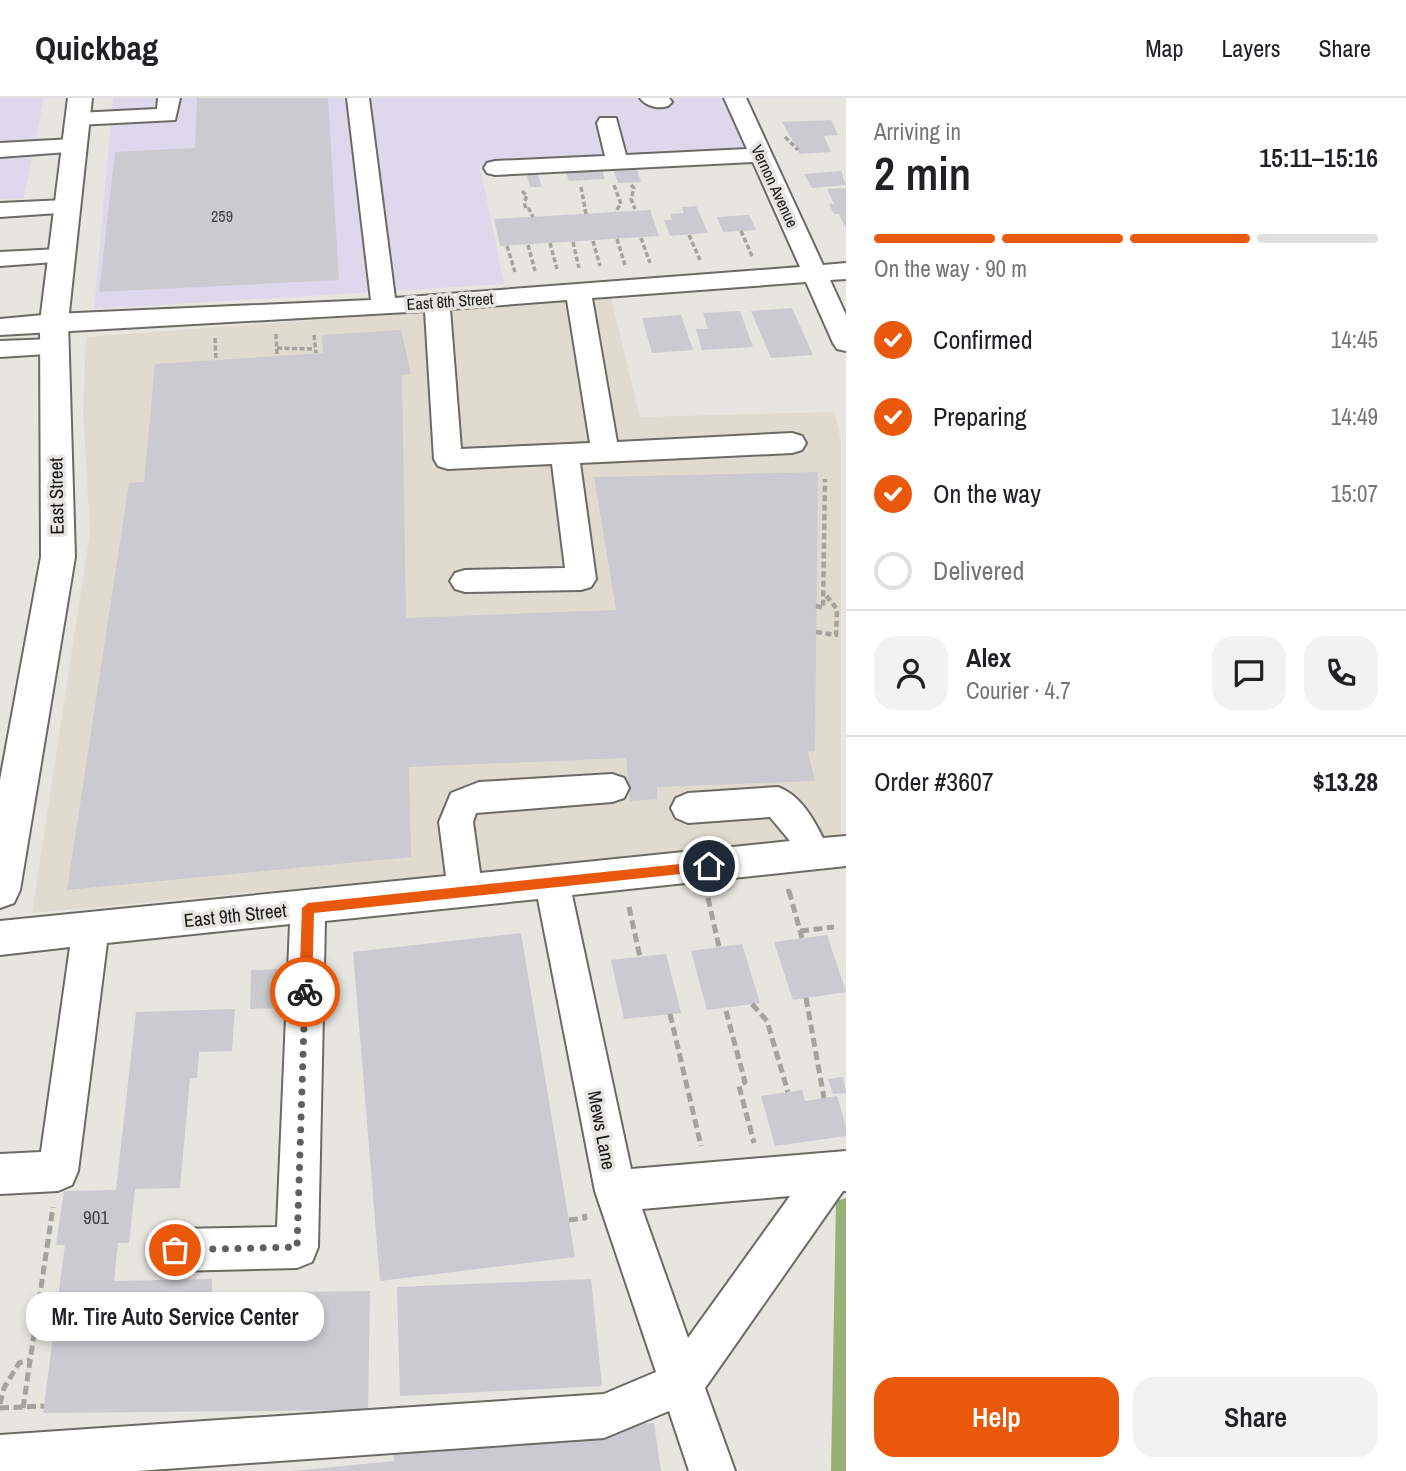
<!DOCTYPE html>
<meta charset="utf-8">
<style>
body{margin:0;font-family:"Archivo Narrow",sans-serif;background:#f2f2f2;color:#202124;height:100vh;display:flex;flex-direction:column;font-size:26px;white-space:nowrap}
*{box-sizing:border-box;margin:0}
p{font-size:23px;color:#757577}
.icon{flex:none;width:38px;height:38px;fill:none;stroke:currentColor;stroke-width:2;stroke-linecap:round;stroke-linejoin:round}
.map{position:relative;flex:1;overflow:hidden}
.panel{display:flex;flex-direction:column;background:#fff;width:560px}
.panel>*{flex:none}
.pin{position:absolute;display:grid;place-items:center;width:60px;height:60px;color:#fff;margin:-30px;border:4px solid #fff;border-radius:50%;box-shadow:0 2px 7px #0007}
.courier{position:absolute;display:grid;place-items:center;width:70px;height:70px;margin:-35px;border:5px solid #ea580c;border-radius:50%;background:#fff;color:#222;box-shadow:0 2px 9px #0007}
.bubble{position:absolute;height:49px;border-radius:21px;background:#fff;box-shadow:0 4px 10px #0003;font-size:23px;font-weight:600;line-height:49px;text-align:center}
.headline em{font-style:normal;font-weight:600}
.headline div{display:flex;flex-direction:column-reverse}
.headline{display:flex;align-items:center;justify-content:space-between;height:119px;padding:0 28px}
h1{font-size:46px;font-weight:600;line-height:52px}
.bar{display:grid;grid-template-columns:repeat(4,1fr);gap:10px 7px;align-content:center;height:84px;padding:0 28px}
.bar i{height:9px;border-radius:5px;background:#e0e0e0}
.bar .selected{background:#ea580c}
.bar p{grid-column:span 4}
.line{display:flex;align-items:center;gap:18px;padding:0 28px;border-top:2px solid #e0e0e0}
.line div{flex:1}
.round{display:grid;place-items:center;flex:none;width:74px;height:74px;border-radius:21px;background:#f2f2f2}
ol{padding:0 28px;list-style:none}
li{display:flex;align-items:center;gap:21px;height:77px}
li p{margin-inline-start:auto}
li .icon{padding:7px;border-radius:50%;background:#ea580c;color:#fff;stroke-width:4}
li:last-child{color:#757577}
li i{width:38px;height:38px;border:4px solid #e0e0e0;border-radius:50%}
.action{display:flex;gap:14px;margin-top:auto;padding:14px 28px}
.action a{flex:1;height:80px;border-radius:21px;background:#ea580c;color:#fff;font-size:28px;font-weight:600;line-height:80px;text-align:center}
.action a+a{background:#f2f2f2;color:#202124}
header{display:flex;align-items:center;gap:42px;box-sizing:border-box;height:98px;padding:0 35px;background:#fff;border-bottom:2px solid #e0e0e0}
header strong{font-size:33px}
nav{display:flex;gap:38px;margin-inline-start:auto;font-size:24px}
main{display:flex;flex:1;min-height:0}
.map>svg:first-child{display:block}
.built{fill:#dfdccf}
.industrial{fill:#ded8ed}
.forest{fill:#99b176}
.building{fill:#cbcad0}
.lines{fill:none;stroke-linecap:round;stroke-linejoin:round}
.minor-casing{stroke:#6b6a65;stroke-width:4}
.major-casing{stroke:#6b6a65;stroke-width:4}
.path-far2{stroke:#a4a39f;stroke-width:3.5;stroke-dasharray:5 2.5;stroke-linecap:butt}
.path-far1{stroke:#a4a39f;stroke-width:4.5;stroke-dasharray:6 3.5;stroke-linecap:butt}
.path{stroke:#a4a39f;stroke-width:5;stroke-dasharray:9 4.5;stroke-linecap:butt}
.minor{fill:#fff;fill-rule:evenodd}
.major{fill:#fff;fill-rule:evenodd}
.route{fill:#ea580c}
.done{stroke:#60605d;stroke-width:7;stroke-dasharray:0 12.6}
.labels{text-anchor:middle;stroke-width:7;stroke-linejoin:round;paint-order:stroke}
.far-street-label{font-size:16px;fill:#181816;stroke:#e7e5e0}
.number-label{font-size:16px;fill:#454444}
.street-label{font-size:19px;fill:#181816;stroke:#e7e5e0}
.near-number-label{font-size:19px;fill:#454444}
</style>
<header>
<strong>Quickbag</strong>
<nav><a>Map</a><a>Layers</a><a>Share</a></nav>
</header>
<main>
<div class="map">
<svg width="846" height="1373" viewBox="0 0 846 1373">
<rect width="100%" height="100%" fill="#e7e5e0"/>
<polygon class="built" points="611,200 640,319 835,314 841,344 841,740 32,815 90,434 83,313 86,239"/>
<g class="industrial">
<polygon points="0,0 44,0 24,100 0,101"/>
<polygon points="113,0 726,0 748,53 480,68 504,186 94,211"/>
</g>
<polygon class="forest" points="846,1100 846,1373 831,1373 836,1103"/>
<g class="building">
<polygon points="197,0 328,0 339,182 99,194 115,54 195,50"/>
<polygon points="831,22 838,37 824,38 831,54 800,56 782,24"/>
<polygon points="601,69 605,81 569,83 565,72"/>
<polygon points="636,69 641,84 618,85 613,71"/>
<polygon points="841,73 846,87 812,90 804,76"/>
<polygon points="526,74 537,74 542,89 530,89"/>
<polygon points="846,90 846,131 839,116 834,116 829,106 834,106 827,91"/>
<polygon points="696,108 708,135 670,138 664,122 672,122 670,116 684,115 682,109"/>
<polygon points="650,112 659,138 500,148 494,121"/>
<polygon points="749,117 756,132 723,134 717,119"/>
<polygon points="792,210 813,257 771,260 751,213"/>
<polygon points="740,213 753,249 702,252 696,231 708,231 703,215"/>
<polygon points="681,217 693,252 652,255 642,220"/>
<polygon points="401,232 411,276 402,277 406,520 616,512 594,379 818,374 815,653 808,654 815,683 657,689 657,701 630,703 626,660 409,669 411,759 67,792 129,385 144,384 155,266 323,255 322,237"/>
<polygon points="521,835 575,1159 380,1183 353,854"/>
<polygon points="827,837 846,894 793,902 774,844"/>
<polygon points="742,846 760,905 707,912 691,853"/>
<polygon points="666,856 681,915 624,921 611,862"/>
<polygon points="282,871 281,910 250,911 251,872"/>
<polygon points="235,911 232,953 199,954 197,980 190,980 180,1090 135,1091 129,1145 118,1145 114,1183 212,1181 212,1195 370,1193 368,1312 43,1315 65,1147 56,1147 64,1093 116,1092 136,914"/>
<polygon points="843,979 846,995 833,996 828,981"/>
<polygon points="802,992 805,1003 837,998 846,1028 846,1038 775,1048 761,998"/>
<polygon points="591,1181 602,1288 400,1298 397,1189"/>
<polygon points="654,1325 661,1373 293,1373 394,1363 393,1341"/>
</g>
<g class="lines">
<defs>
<g id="minor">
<polygon points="158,0 180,0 175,22 77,27 69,26 66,21 69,16 77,15 157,11"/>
<path d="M347 0H369L395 200 800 169 753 64 495 77 487 75 484 70 487 65 495 63 605 58 597 25 600 20H616L626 57 747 51 724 0H746L823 167 846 165V181L830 182 846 217V253L837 251 833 245 806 184 592 200 617 344 792 335 802 338 806 345 802 352 792 355 580 365 596 481 591 489 581 492 465 494 455 491 450 483 455 475 465 472 565 470 552 366 448 371 438 368 434 361 425 213 0 237V221L54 216 371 202ZM567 202 590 345 461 351 450 211Z"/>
<path d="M640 0H669L672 4 668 8C659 11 647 9 640 0Z"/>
<polygon points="73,41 81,43 84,48 81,53 0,59 0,45"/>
<polygon points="65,102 73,104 76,109 73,114 0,119 0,105"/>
<polygon points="60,151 68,153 72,158 68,163 0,168 0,154"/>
<polygon points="53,241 62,243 66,249 62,255 0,259 0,243"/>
<path d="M612 676 624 680 629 690 624 700 612 704 476 715 473 724 480 775 790 743 770 719 688 725 676 720 671 710 676 700 688 695 778 689C800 697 813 720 823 740L846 738V768L572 797 631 1071 846 1053V1093H843L705 1290 735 1373H689L669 1313 604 1340 137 1373H0V1337L604 1296 656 1274 595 1093 538 801 325 823 318 1149 312 1164 297 1170 175 1173 160 1167 154 1152 160 1137 175 1131 277 1129 290 826 107 845 78 1073 72 1087 58 1093 0 1096V1056L41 1054 70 849 0 857V823L446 778 439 724 451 695 479 684ZM790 1098 688 1240 642 1111Z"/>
</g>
<polygon id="major" points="68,0 92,0 68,224 75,459 20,792 14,805 0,810 0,682 41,459 40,224"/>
</defs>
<use href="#minor" class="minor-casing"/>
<use href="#major" class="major-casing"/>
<g class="path-far2">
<polyline points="785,39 798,52"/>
<polyline points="614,87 621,106 615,114"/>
<polyline points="631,87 634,90 631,101 635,111"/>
<polyline points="581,89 586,116"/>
<polyline points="522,93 527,98 524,104 526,111 529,111 533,119"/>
<polyline points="741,133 752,158"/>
<polyline points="689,137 700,162"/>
<polyline points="641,140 650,165"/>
<polyline points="617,141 625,167"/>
<polyline points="593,143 600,168"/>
<polyline points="573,144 579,170"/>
<polyline points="550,145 557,171"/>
<polyline points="528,147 535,173"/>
<polyline points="507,148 515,174"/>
<polyline points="276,236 277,258"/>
<polyline points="314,237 316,255"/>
<polyline points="215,240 216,262"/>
<polyline points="277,250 315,251"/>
</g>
<g class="path-far1">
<polyline points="816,508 823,510 825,381"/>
<polyline points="816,534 836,537 837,511 824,495"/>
<polyline points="788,791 789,795"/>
</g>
<g class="path">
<polyline points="789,793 802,840"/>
<polyline points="708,800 719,849"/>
<polyline points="629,809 640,859"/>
<polyline points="800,833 834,829"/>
<polyline points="806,900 824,1000"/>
<polyline points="752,906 767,923 788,994"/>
<polyline points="726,913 745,984 739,988 754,1045"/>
<polyline points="670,916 701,1048"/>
<polyline points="569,1122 585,1120 584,1116"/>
<polyline points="0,1306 4,1290 19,1265 30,1262"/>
<polyline points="0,1310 44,1308"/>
<polyline points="23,1310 53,1109"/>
</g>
<use href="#minor" class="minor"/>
<use href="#major" class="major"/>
</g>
<polygon class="route" points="709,763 715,768 709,773 314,815 312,894 305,900 299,894 302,810 308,805"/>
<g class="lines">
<polyline class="done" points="175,1152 297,1149 305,894"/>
</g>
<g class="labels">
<g class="far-street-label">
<text transform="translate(775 88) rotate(65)" y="6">Vernon Avenue</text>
<text transform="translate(450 203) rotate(-4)" y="6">East 8th Street</text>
</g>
<g class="number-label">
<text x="222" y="124">259</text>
</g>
<g class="street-label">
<text transform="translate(56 398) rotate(-91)" y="7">East Street</text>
<text transform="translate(235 817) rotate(-6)" y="7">East 9th Street</text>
<text transform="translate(602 1032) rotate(79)" y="7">Mews Lane</text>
</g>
<g class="near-number-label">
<text x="96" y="1126">901</text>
</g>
</g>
</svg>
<div class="pin" style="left:175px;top:1152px;background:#ea580c"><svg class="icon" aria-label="bag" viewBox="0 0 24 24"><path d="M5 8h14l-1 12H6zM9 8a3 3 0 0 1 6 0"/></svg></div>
<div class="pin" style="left:709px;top:768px;background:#1f2937"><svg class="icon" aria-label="home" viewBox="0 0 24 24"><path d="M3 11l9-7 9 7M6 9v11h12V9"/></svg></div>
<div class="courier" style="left:305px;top:894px"><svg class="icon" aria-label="bike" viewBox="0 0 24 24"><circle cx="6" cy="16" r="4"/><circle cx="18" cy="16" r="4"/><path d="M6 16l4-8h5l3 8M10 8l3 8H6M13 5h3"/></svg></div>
<div class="bubble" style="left:26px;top:1194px;width:298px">Mr. Tire Auto Service Center</div>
</div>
<section class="panel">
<div class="headline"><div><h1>2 min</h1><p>Arriving in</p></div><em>15:11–15:16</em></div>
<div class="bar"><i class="selected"></i><i class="selected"></i><i class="selected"></i><i></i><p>On the way · 90 m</p></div>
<ol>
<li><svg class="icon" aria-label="check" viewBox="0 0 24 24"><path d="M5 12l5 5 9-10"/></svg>Confirmed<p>14:45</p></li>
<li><svg class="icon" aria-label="check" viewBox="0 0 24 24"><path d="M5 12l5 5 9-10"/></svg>Preparing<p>14:49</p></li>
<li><svg class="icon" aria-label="check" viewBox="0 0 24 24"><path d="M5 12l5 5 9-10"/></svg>On the way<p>15:07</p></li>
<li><i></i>Delivered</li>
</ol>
<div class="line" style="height:126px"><a class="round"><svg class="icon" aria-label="person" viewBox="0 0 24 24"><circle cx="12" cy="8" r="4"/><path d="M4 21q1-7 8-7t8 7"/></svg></a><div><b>Alex</b><p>Courier · 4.7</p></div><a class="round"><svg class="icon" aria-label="chat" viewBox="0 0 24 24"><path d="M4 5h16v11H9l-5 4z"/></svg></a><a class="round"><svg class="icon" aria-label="phone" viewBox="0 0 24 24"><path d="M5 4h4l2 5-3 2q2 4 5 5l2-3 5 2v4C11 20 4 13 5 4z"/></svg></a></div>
<div class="line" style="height:91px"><div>Order #3607</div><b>$13.28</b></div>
<div class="action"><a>Help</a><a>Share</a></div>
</section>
</main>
